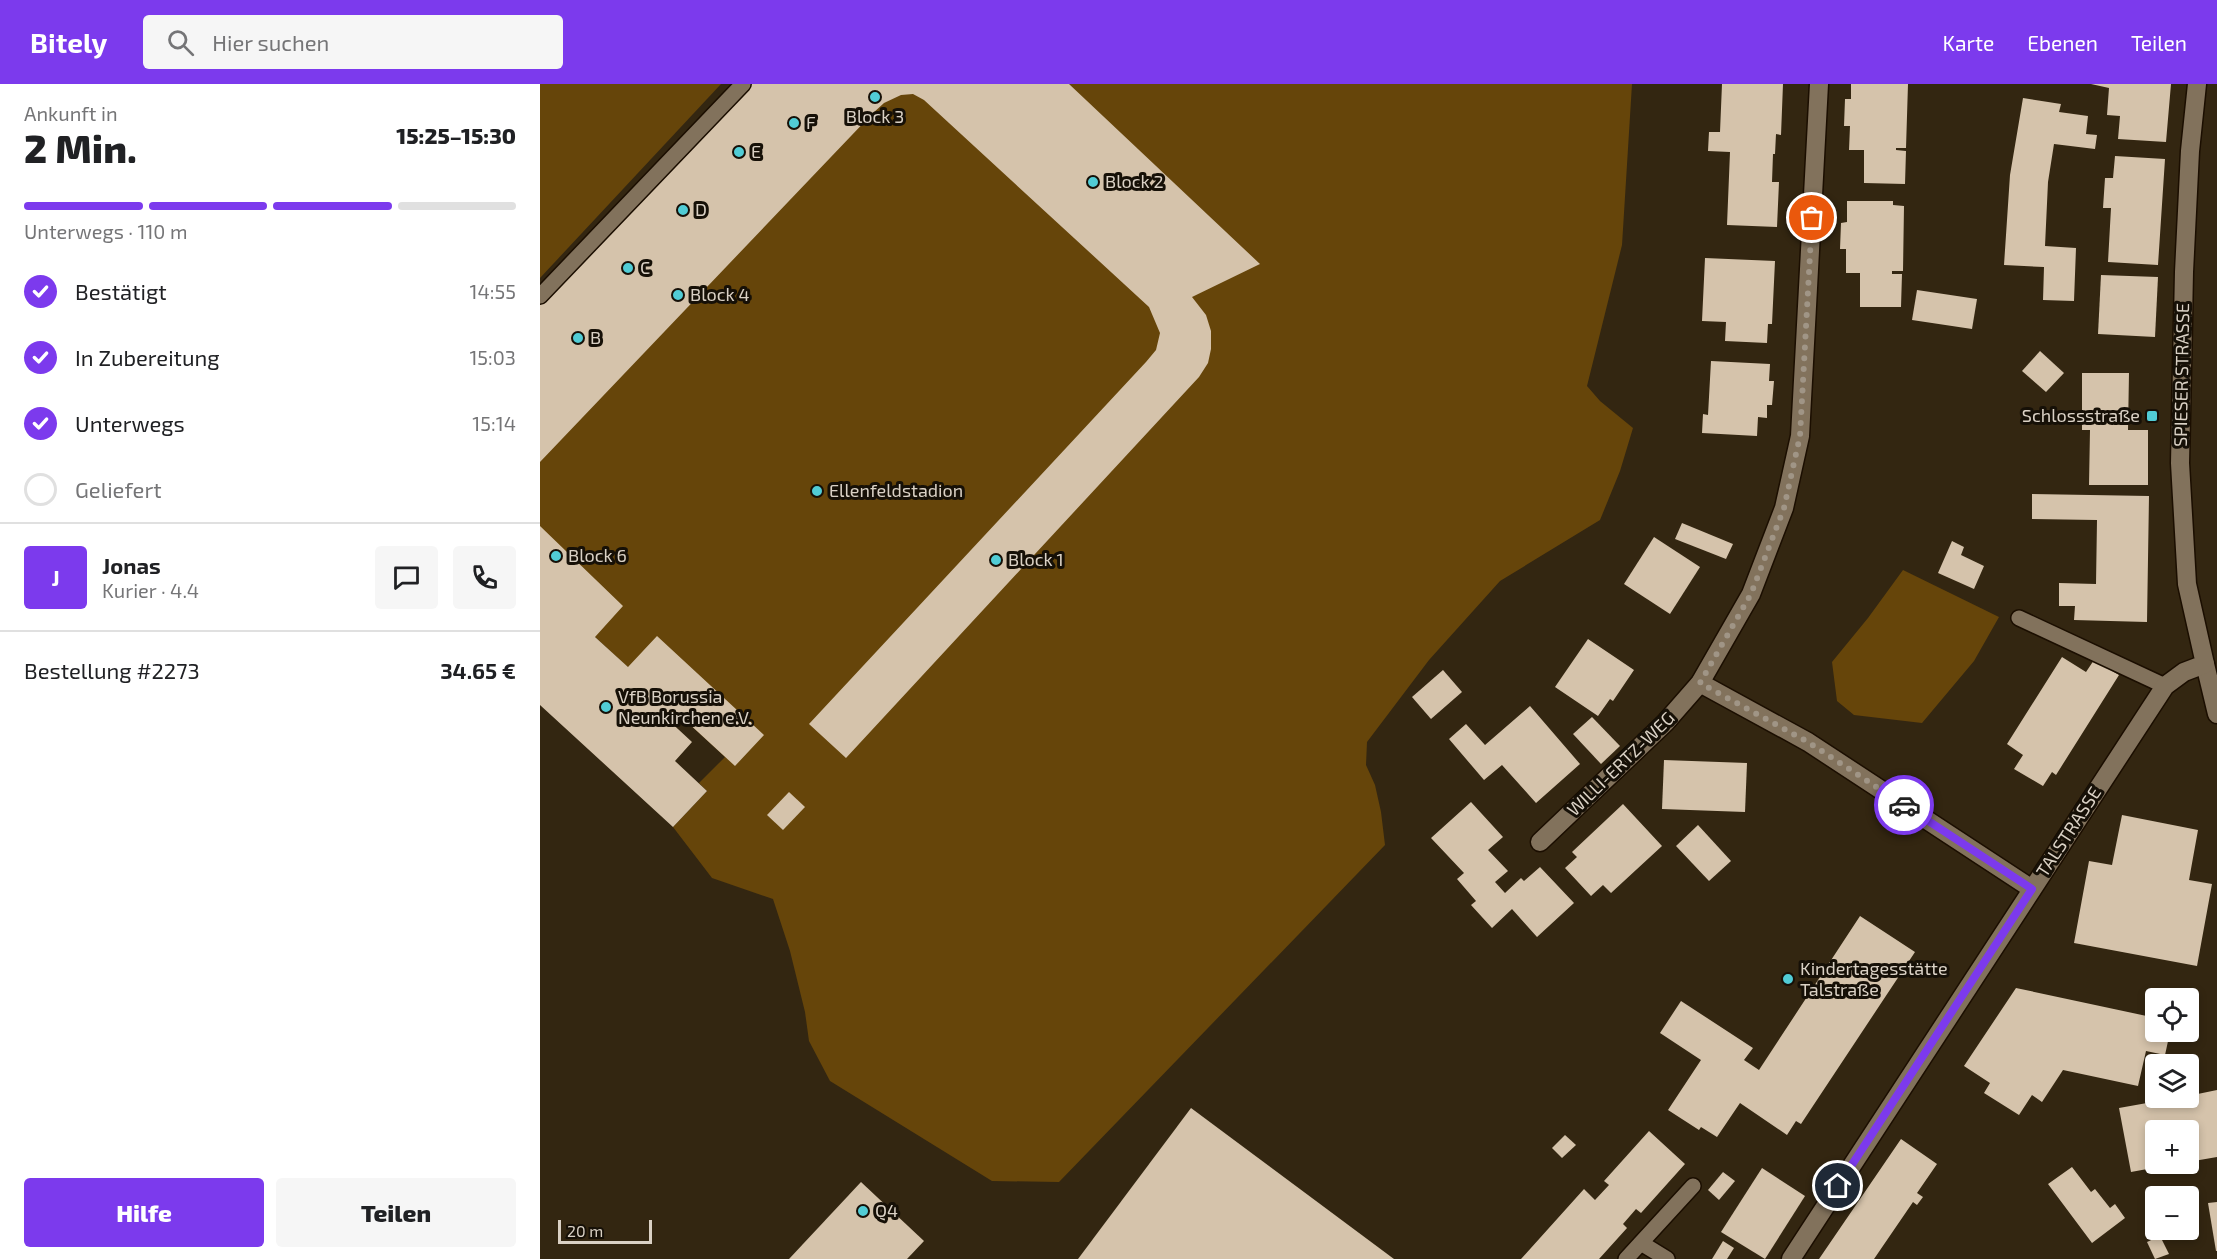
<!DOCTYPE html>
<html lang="de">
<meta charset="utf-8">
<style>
body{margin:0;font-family:"Exo 2",sans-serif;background:#f6f6f6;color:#202124;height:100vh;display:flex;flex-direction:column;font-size:22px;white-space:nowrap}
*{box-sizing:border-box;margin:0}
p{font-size:20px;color:#757577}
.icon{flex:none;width:33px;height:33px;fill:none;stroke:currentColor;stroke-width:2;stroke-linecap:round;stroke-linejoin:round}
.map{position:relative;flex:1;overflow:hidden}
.sheet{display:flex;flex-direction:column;background:#fff;width:540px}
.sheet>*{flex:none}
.fabs{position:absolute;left:1605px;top:904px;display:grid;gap:12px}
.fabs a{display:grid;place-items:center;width:54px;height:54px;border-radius:6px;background:#fff;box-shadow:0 3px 9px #0003;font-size:30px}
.scale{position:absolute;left:18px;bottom:15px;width:94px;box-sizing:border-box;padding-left:6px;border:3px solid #dad1c5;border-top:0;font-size:16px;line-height:21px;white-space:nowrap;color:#dad1c5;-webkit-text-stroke:4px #161007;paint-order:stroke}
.pin{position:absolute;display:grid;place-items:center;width:51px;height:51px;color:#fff;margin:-26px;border:3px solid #fff;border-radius:50%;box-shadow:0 2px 6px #0007}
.courier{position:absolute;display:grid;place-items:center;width:60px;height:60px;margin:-30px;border:4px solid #7c3aed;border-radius:50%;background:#fff;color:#222;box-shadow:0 2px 8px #0007}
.head em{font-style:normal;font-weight:800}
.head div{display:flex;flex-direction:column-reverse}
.head{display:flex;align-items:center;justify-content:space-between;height:102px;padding:0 24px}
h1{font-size:39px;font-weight:800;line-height:45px}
.bar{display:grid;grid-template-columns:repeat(4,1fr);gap:9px 6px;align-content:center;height:72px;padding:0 24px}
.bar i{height:8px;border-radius:4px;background:#e0e0e0}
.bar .selected{background:#7c3aed}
.bar p{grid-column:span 4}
.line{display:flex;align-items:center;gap:15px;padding:0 24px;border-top:2px solid #e0e0e0}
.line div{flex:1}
.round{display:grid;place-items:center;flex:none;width:63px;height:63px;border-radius:6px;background:#f6f6f6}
ol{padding:0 24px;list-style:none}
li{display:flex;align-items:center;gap:18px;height:66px}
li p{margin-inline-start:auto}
li .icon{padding:6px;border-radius:50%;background:#7c3aed;color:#fff;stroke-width:4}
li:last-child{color:#757577}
li i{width:33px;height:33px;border:3px solid #e0e0e0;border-radius:50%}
.action{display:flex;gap:12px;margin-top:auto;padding:12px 24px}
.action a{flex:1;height:69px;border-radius:6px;background:#7c3aed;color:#fff;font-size:24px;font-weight:800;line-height:69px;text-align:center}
.action a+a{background:#f6f6f6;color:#202124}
header{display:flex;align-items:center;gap:36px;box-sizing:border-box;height:84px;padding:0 30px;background:#7c3aed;color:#fff}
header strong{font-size:28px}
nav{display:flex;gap:33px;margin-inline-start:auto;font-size:21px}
.search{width:420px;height:54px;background:#f6f6f6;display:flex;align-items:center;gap:15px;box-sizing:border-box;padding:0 21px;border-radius:6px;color:#757577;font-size:22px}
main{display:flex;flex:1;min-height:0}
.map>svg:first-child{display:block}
.green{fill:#66450a}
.building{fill:#d5c3ab}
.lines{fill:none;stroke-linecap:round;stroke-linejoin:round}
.service-casing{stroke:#1b0e00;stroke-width:18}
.minor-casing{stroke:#1b0e00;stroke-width:21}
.tertiary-casing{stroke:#1b0e00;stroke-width:21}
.service{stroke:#82725c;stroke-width:15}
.minor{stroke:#82725c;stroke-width:18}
.tertiary{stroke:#82725c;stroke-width:18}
.done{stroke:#a09586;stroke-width:6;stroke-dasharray:0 10.8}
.route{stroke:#7c3aed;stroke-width:8}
.poi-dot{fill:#51ccd5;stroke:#161007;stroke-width:2}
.labels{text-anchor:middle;stroke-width:6;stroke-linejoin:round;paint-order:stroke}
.poi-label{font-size:18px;fill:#dad1c5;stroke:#161007;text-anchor:start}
.street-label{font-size:18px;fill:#dad1c5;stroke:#161007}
</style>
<header>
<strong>Bitely</strong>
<div class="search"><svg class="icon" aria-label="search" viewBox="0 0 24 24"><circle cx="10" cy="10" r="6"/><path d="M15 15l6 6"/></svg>Hier suchen</div>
<nav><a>Karte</a><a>Ebenen</a><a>Teilen</a></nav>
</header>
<main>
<section class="sheet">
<div class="head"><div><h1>2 Min.</h1><p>Ankunft in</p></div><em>15:25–15:30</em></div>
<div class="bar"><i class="selected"></i><i class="selected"></i><i class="selected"></i><i></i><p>Unterwegs · 110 m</p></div>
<ol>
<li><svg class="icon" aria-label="check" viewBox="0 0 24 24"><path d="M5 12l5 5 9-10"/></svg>Bestätigt<p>14:55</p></li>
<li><svg class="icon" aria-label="check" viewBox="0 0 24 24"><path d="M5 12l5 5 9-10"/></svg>In Zubereitung<p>15:03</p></li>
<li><svg class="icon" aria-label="check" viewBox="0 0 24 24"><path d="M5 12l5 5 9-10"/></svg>Unterwegs<p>15:14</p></li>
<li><i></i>Geliefert</li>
</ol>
<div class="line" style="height:108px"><b class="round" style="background:#7c3aed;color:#fff">J</b><div><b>Jonas</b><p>Kurier · 4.4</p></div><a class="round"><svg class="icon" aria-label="chat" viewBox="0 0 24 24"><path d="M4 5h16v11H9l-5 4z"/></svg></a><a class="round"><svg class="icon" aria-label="phone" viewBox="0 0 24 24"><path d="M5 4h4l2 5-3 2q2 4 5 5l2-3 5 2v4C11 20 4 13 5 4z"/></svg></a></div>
<div class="line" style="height:78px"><div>Bestellung #2273</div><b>34.65 €</b></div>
<div class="action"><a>Hilfe</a><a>Teilen</a></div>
</section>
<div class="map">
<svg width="1677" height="1175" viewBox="0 0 1677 1175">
<rect width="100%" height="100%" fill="#332611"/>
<g class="green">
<polygon points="0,0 181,0 0,194"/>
<polygon points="208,0 1092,0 1082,161 1047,302 1060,317 1093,344 1080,387 1060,436 960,497 889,576 827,658 826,681 835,701 841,728 845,761 519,1098 452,1097 290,997 269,957 265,928 250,867 233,815 172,794 133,743 167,707 159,699 185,673 0,502 0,218"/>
<polygon points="1363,486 1459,533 1434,577 1382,639 1314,631 1297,617 1292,578 1328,534"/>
</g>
<g class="building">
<polygon points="208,0 529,0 720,180 652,213 666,231 671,247 671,265 668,279 659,293 306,674 269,640 606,278 616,266 620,249 609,223 384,16 373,10 361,11 344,19 332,30 0,378 0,218"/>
<polygon points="1182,0 1243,0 1241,51 1236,50 1235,70 1233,70 1232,98 1239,98 1237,143 1187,141 1190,68 1168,67 1169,48 1180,48"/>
<polygon points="1311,0 1368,0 1366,64 1356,64 1356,66 1366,67 1365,100 1324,99 1324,66 1309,66 1310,42 1304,42 1305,15 1311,15"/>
<polygon points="1551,0 1631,0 1626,58 1578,55 1580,32 1567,31 1569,4"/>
<polygon points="1483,14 1521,20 1519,28 1548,32 1546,50 1557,51 1555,65 1514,60 1508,98 1505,162 1536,164 1534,217 1503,216 1504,183 1464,181 1470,91"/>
<polygon points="1575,72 1625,75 1618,181 1568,178 1571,124 1563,124 1565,94 1573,94"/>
<polygon points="1307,117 1353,117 1353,121 1364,122 1363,187 1352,187 1352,190 1362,190 1361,223 1320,223 1320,189 1306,189 1306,165 1300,165 1301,139 1307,138"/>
<polygon points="1165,174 1235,177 1232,240 1228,240 1227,259 1185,257 1186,238 1162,237"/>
<polygon points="1561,191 1618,193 1615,253 1558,250"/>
<polygon points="1377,206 1437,215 1432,245 1372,236"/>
<polygon points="1500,267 1524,289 1506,308 1482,287"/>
<polygon points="1171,277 1230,280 1229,297 1234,297 1232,321 1227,321 1227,334 1218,333 1217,352 1162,349 1163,330 1168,331"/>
<polygon points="1542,289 1589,289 1588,346 1608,346 1608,401 1549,401 1550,346 1542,346"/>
<polygon points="1492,410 1609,412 1607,538 1534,536 1535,522 1519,522 1519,499 1556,500 1557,436 1492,435"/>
<polygon points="1142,439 1193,460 1186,475 1135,455"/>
<polygon points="0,442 83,522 55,553 88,583 117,552 224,651 195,682 133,625 125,633 152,658 135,677 167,707 133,743 0,621"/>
<polygon points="1114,453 1160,483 1130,530 1084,500"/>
<polygon points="1412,457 1424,463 1421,471 1444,482 1434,505 1398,489"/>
<polygon points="1048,555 1094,586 1073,617 1070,615 1058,632 1015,603"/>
<polygon points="1522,573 1546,588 1554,576 1579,591 1516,691 1512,688 1503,702 1474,685 1483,671 1467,660"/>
<polygon points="903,586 922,608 891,635 872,613"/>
<polygon points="990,622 1040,680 996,719 962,681 944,696 909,655 926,640 945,661"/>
<polygon points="1052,633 1080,662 1061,680 1033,650"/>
<polygon points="1124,676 1207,679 1205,728 1122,725"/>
<polygon points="249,708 265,723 243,746 227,731"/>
<polygon points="931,718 963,753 948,766 968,787 955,798 965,809 981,794 984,797 1000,783 1034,819 997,853 972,825 952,844 931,821 936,817 917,795 924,789 891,754"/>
<polygon points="1083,720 1122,762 1071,809 1063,801 1051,812 1025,784 1037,773 1032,768"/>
<polygon points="1582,731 1658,746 1649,796 1672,800 1657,882 1534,859 1549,777 1572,781"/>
<polygon points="1158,741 1191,777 1169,797 1136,762"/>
<polygon points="1320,832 1375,868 1261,1040 1256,1037 1247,1051 1200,1019 1177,1053 1161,1043 1159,1046 1128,1026 1161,976 1120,949 1141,917 1213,964 1204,976 1219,986"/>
<polygon points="1476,904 1616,934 1616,948 1630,948 1625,971 1606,967 1598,1002 1523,986 1502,1018 1492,1011 1479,1031 1444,1009 1450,999 1424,982"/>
<polygon points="1677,1006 1677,1073 1648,1078 1648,1047 1616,1047 1616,1080 1629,1081 1591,1088 1579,1024 1635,1014 1648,1014 1648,1012"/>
<polygon points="651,1024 854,1175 538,1175"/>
<polygon points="1109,1047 1145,1080 1101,1129 1096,1125 1083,1140 1087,1144 1059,1175 981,1175 1044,1105 1055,1116 1069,1101 1064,1097"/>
<polygon points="1025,1051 1036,1061 1022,1074 1012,1064"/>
<polygon points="1361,1055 1397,1080 1377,1109 1383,1113 1377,1121 1373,1118 1334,1175 1279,1175"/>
<polygon points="1532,1083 1551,1108 1555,1105 1570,1124 1575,1120 1585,1134 1552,1159 1508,1100"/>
<polygon points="1222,1084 1265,1112 1225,1175 1181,1148"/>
<polygon points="1183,1088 1195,1097 1179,1116 1168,1106"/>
<polygon points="321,1098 384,1157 367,1175 249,1175"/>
<polygon points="1677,1118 1677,1167 1676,1167 1668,1119"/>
<polygon points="1620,1152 1629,1170 1615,1175 1607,1158"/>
<polygon points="1183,1157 1194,1164 1187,1175 1172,1175"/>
</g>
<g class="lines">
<defs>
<g id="service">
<polyline points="0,212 203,0"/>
<polyline points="1479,534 1625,602"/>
<polyline points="1101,1159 1127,1175"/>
<polyline points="1086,1175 1153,1102"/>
</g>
<g id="minor">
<polyline points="1665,580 1677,630"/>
<polyline points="1160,599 1268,658 1492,805"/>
<polyline points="1000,758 1125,639 1160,599 1211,510 1244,424 1260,352 1279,0"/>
</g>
<polyline id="tertiary" points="1251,1175 1625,602 1644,588 1665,580 1647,500 1640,379 1644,188 1650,67 1657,0"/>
</defs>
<use href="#service" class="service-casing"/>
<use href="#minor" class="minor-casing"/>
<use href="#tertiary" class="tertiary-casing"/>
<use href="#service" class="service"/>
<use href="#minor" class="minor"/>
<use href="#tertiary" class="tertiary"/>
</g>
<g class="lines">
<polyline class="done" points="1272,134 1260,352 1244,424 1211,510 1160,599 1268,658 1364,721"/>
<polyline class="route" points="1298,1102 1492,805 1364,721"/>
</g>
<g class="poi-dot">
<circle cx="335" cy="13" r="6"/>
<circle cx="254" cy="39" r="6"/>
<circle cx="199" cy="68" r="6"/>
<circle cx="553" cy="98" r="6"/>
<circle cx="143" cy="126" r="6"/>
<circle cx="88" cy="184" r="6"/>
<circle cx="138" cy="211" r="6"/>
<circle cx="38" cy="254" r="6"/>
<rect x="1606" y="326" width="12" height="12" rx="3"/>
<circle cx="277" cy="407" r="6"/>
<circle cx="16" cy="472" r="6"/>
<circle cx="456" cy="476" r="6"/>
<circle cx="66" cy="623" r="6"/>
<circle cx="1248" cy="895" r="6"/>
<circle cx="323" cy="1127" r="6"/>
</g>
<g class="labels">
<g class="poi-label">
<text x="335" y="39" text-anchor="middle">Block 3</text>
<text x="266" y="45">F</text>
<text x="211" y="74">E</text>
<text x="565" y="104">Block 2</text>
<text x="155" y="132">D</text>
<text x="100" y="190">C</text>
<text x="150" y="217">Block 4</text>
<text x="50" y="260">B</text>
<text x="1600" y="338" text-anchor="end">Schlossstraße</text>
<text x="289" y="413">Ellenfeldstadion</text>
<text x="28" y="478">Block 6</text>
<text x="468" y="482">Block 1</text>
<text x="78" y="619">VfB Borussia<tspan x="78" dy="21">Neunkirchen e.V.</tspan></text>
<text x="1260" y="891">Kindertagesstätte<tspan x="1260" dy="21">Talstraße</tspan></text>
<text x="335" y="1133">Q4</text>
</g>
<g class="street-label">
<text transform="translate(1642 291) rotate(-89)" y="6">SPIESER STRASSE</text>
<text transform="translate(1081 680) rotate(-44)" y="6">WILLI-ERTZ-WEG</text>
<text transform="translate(1529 748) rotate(-57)" y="6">TALSTRASSE</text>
</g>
</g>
</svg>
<div class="fabs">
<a><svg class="icon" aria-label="locate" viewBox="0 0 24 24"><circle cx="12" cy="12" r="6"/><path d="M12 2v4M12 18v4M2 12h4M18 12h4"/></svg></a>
<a><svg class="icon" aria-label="layers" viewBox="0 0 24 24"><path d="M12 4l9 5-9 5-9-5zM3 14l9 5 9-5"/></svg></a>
<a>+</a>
<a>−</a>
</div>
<div class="scale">20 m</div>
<div class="pin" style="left:1272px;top:134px;background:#ea580c"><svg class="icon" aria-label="bag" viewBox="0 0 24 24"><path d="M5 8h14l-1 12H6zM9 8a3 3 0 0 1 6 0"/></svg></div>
<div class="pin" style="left:1298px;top:1102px;background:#1f2937"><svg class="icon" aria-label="home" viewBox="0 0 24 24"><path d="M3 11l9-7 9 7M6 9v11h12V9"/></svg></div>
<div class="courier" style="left:1364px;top:721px"><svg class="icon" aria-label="car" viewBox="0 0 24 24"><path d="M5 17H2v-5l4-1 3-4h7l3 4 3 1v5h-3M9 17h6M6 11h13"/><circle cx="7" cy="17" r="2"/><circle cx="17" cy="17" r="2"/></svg></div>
</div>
</main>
